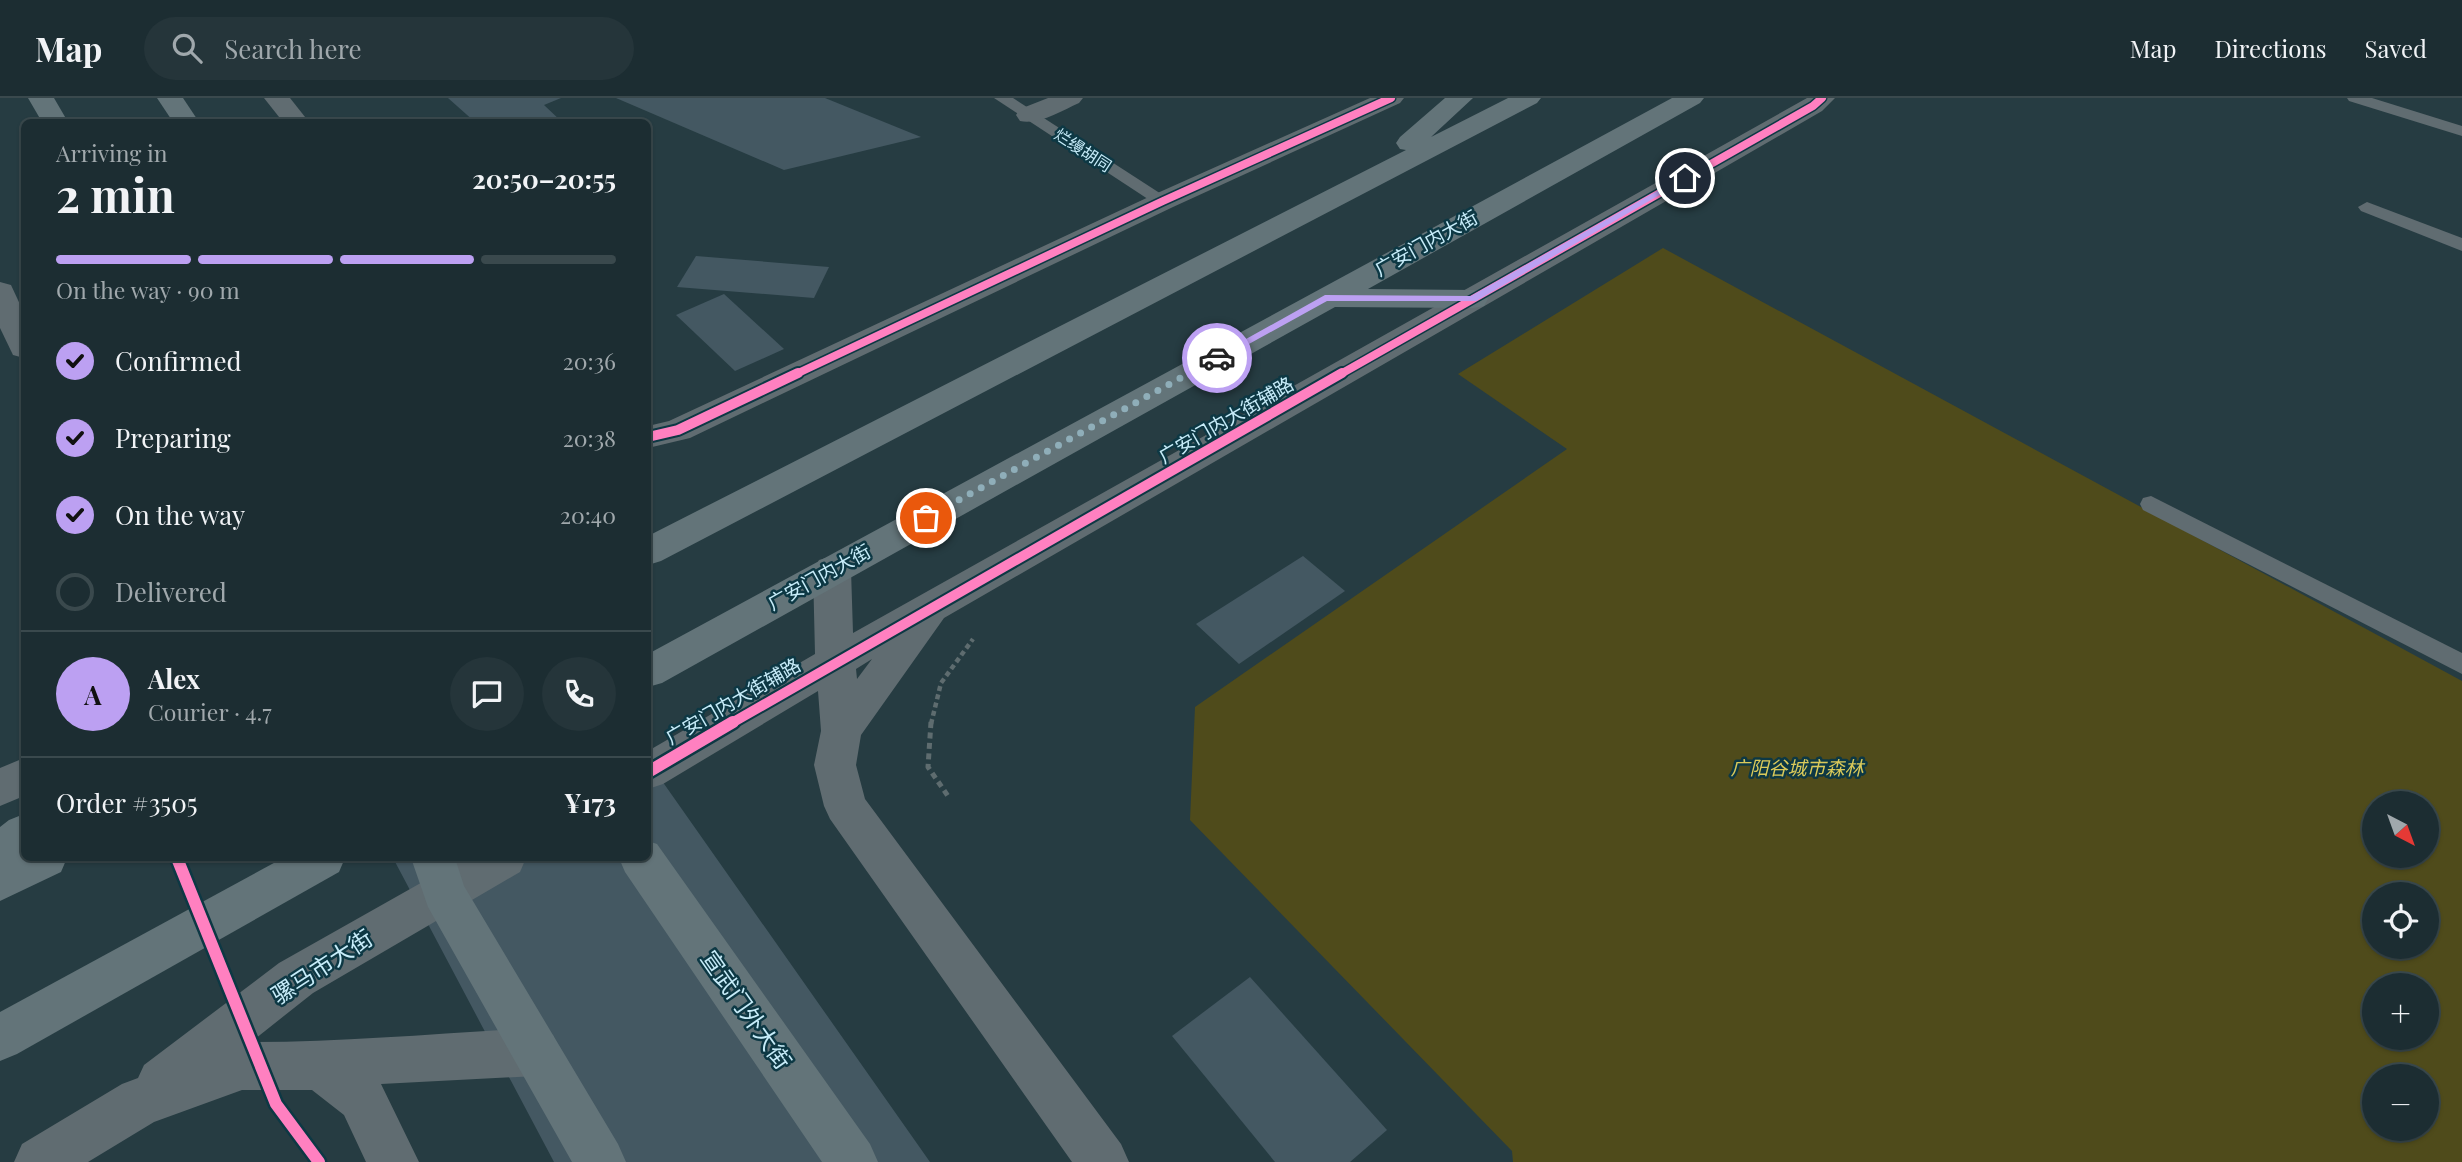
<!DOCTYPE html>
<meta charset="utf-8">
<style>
body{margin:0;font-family:"Playfair Display","Noto Sans SC",serif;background:#25353a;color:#f1f3f6;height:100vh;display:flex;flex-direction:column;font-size:26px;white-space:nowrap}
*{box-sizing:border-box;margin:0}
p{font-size:23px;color:#a0a8ac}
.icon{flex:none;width:38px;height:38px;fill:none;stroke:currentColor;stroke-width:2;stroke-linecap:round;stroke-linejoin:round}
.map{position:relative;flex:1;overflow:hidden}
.panel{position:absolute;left:21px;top:21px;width:630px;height:742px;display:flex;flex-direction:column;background:#1c2d32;border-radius:10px;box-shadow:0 2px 5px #0004,0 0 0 2px #3a494d}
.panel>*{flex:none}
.needle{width:46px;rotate:139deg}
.controls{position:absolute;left:2362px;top:693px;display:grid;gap:14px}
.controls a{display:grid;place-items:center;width:77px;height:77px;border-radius:50%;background:#1c2d32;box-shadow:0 2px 5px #0004,0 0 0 2px #3a494d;font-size:35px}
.pin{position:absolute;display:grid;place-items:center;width:60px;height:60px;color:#fff;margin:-30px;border:4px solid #fff;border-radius:50%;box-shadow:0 2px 7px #0007}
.courier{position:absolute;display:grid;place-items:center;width:70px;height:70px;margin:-35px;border:5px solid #bca0f2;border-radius:50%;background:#fff;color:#222;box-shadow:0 2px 9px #0007}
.summary em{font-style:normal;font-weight:700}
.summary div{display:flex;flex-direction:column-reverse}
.summary{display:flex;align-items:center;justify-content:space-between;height:119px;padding:0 35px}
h1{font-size:46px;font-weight:700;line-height:52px}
.bar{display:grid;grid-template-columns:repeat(4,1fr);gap:10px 7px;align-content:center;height:84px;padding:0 35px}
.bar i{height:9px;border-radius:5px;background:#3a494d}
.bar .selected{background:#bca0f2}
.bar p{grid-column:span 4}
.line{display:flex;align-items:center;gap:18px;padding:0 35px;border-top:2px solid #3a494d}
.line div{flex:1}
.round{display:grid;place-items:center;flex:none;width:74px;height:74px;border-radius:37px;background:#25353a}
ol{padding:0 35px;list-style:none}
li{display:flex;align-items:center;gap:21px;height:77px}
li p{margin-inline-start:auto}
li .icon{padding:7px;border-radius:50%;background:#bca0f2;color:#111;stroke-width:4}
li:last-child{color:#a0a8ac}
li i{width:38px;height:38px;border:4px solid #3a494d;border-radius:50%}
header{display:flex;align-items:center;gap:42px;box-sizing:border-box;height:98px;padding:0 35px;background:#1c2d32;border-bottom:2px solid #3a494d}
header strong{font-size:33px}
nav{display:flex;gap:38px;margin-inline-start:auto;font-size:24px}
.search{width:490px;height:63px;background:#25353a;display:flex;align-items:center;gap:18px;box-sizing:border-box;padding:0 24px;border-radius:38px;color:#a0a8ac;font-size:26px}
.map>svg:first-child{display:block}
.green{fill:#4f4b1b;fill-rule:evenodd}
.building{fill:#445862}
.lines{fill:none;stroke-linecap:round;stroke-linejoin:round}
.path-far1{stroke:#5e6c6f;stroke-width:4.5;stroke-dasharray:5 3.5;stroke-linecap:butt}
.path{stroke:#5e6c6f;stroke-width:5;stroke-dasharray:6 4.5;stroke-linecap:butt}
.service{fill:#606c71;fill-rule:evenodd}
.minor{fill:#606c71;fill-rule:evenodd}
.tertiary{fill:#606c71;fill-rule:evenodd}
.primary{fill:#637479;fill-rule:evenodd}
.cycleway-far2-casing{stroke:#0d3844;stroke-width:11}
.cycleway-far1-casing{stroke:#0d3844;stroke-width:14}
.cycleway-casing{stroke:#0d3844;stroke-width:17}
.cycleway-far2{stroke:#ff80c0;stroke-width:8}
.cycleway-far1{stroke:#ff80c0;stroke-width:10}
.cycleway{stroke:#ff80c0;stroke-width:12}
.route{fill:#bca0f2}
.done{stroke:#8faeb9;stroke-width:7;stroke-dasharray:0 12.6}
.labels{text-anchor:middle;stroke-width:5;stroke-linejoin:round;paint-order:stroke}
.far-street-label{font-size:16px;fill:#c7ecf9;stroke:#0d3844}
.street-label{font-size:19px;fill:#c7ecf9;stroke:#0d3844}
.park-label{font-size:19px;font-style:italic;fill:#daca5a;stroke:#0d3844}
.near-street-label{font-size:23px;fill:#c7ecf9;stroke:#0d3844}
</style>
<header>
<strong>Map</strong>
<div class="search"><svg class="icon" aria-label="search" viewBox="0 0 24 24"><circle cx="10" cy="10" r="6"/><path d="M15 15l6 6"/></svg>Search here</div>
<nav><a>Map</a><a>Directions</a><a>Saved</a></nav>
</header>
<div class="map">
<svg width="2462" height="1064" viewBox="0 0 2462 1064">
<rect width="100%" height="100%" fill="#263c42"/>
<path class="green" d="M1663 150 2462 583V1064H1513L1512 1053 1190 722 1195 609 1567 351 1458 276ZM2375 705H2427V758H2375ZM2375 796H2427V849H2375ZM2375 887H2427V940H2375ZM2375 978H2427V1031H2375Z"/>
<g class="building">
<polygon points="448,0 561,0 544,7 562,24 475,24"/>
<polygon points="616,0 825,0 921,39 784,72"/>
<polygon points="696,158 829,169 814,200 677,189"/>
<polygon points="724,196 784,251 735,273 676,217"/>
<polygon points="1303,458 1345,493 1239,566 1196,526"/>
<polygon points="648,663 930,1064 554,1064 393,760 648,760"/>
<polygon points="1250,879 1387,1032 1350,1064 1275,1064 1172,938"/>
</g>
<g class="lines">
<polyline class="path-far1" points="931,626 941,585 973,541"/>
<polyline class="path" points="931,624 928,669 950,701"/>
<g class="service">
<polygon points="994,0 1013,0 1172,103 1169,107 1157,107"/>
<polygon points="2347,0 2372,0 2462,28 2462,38 2349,3"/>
<polygon points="2367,104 2462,140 2462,153 2361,113 2358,109"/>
<polygon points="2151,398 2462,555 2462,576 2143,412 2140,406 2143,400"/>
</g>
<path class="minor" d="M1048 0H1083L1079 5C1061 13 1039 27 1020 23L1016 17 1020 11Z"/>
<g class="tertiary">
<polygon points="264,0 290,0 309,24 283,24"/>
<polygon points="1370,0 1404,0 1400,5 1173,109 690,340 648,350 648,328 669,323 1153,97"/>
<path d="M1807 0H1835L1822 13 944 520 861 637 856 667 865 701 1121 1046 1129 1064H1072L830 721 824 708 814 667 821 633 818 593 663 686 648 691V653L815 556 813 472 819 462 832 458 845 462 851 472 853 535ZM872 561 857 581 856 571Z"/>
<polygon points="0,184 11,187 24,215 24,260 13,257 0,230"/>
<polygon points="24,660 24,698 0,708 0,670"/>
<path d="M465 760H526L520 774 313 895 251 944C346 944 441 935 536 930L553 937 560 954 553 971 536 978 381 986 419 1064H366L344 1017 312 992H242L154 1024 88 1064H14L22 1046 122 986 138 980 144 967 279 865Z"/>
</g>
<g class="primary">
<polygon points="28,0 54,0 68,24 42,24"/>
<polygon points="157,0 183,0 199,24 173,24"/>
<polygon points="1445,0 1473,0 1431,39 1508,0 1541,0 1537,5 661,463 648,467 648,438 1406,52 1400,51 1396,45 1400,39"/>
<polygon points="1672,0 1704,0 1700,5 1368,191 1473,192 1484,194 1488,201 1484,208 1473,210 1335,209 662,585 648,589 648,556"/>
<polygon points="24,716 24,760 67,760 61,774 0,803 0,729 9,722"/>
<polygon points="648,743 657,746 870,1046 878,1064 822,1064 625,774 619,760 648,760"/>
<polygon points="283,760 345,760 339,774 17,956 0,963 0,914"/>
<polygon points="411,760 455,760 464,788 618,1046 626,1064 572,1064 428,809"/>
</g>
<defs>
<g id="cycleway-far2">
<polyline points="794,277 1163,103 1391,0"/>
<polyline points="1339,277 1813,8 1822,0"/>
</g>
<g id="cycleway-far1">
<polyline points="648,339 678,332 798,275"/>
<polyline points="730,626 1342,275"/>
</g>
<g id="cycleway">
<polyline points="648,674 733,624"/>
<polyline points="177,760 276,1006 319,1064"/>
</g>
</defs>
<use href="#cycleway-far2" class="cycleway-far2-casing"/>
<use href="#cycleway-far1" class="cycleway-far1-casing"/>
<use href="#cycleway" class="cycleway-casing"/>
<use href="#cycleway-far2" class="cycleway-far2"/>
<use href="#cycleway-far1" class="cycleway-far1"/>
<use href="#cycleway" class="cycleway"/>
</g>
<polygon class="route" points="1682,79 1689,80 1476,203 1327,203 1220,262 1212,260 1325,197 1471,198"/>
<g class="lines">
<polyline class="done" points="926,420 1217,260"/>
</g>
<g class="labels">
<g class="far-street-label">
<text transform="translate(1083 52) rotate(33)" y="6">烂缦胡同</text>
</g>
<g class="street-label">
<text transform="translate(1426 145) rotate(-29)" y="7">广安门内大街</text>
<text transform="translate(1226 322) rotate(-30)" y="7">广安门内大街辅路</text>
<text transform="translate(819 479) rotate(-29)" y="7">广安门内大街</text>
<text transform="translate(733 603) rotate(-30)" y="7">广安门内大街辅路</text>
</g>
<g class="park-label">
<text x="1797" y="677">广阳谷城市森林</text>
</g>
<g class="near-street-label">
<text transform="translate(322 869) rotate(-33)" y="8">骡马市大街</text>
<text transform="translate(746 912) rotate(55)" y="8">宣武门外大街</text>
</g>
</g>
</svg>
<div class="controls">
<a><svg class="needle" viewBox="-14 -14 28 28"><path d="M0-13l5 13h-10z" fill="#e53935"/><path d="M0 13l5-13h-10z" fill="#a0a8ac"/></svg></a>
<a><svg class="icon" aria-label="locate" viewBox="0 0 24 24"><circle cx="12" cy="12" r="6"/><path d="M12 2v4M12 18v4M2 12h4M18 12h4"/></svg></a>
<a>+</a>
<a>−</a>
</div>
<div class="pin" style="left:926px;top:420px;background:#ea580c"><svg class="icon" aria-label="bag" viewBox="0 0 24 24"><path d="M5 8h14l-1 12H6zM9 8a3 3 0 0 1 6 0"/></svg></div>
<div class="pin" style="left:1685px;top:80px;background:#1f2937"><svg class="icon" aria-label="home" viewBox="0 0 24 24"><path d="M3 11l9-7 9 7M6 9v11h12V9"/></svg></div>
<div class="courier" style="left:1217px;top:260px"><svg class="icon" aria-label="car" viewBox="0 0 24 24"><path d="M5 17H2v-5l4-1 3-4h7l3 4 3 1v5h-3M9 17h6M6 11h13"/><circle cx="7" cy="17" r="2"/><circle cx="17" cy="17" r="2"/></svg></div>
<section class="panel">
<div class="summary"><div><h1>2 min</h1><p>Arriving in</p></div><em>20:50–20:55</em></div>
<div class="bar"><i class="selected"></i><i class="selected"></i><i class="selected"></i><i></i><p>On the way · 90 m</p></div>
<ol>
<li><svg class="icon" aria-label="check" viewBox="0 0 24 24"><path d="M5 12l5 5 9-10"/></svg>Confirmed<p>20:36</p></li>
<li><svg class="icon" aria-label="check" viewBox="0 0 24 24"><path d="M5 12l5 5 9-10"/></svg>Preparing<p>20:38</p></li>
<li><svg class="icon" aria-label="check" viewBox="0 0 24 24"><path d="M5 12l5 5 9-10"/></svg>On the way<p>20:40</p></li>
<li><i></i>Delivered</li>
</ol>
<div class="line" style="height:126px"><b class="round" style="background:#bca0f2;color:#111">A</b><div><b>Alex</b><p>Courier · 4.7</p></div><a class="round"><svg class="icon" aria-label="chat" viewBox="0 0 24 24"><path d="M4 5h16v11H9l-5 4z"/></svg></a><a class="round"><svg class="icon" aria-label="phone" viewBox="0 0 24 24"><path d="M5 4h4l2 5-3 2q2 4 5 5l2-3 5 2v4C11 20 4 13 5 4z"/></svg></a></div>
<div class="line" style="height:91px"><div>Order #3505</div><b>¥173</b></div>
</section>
</div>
